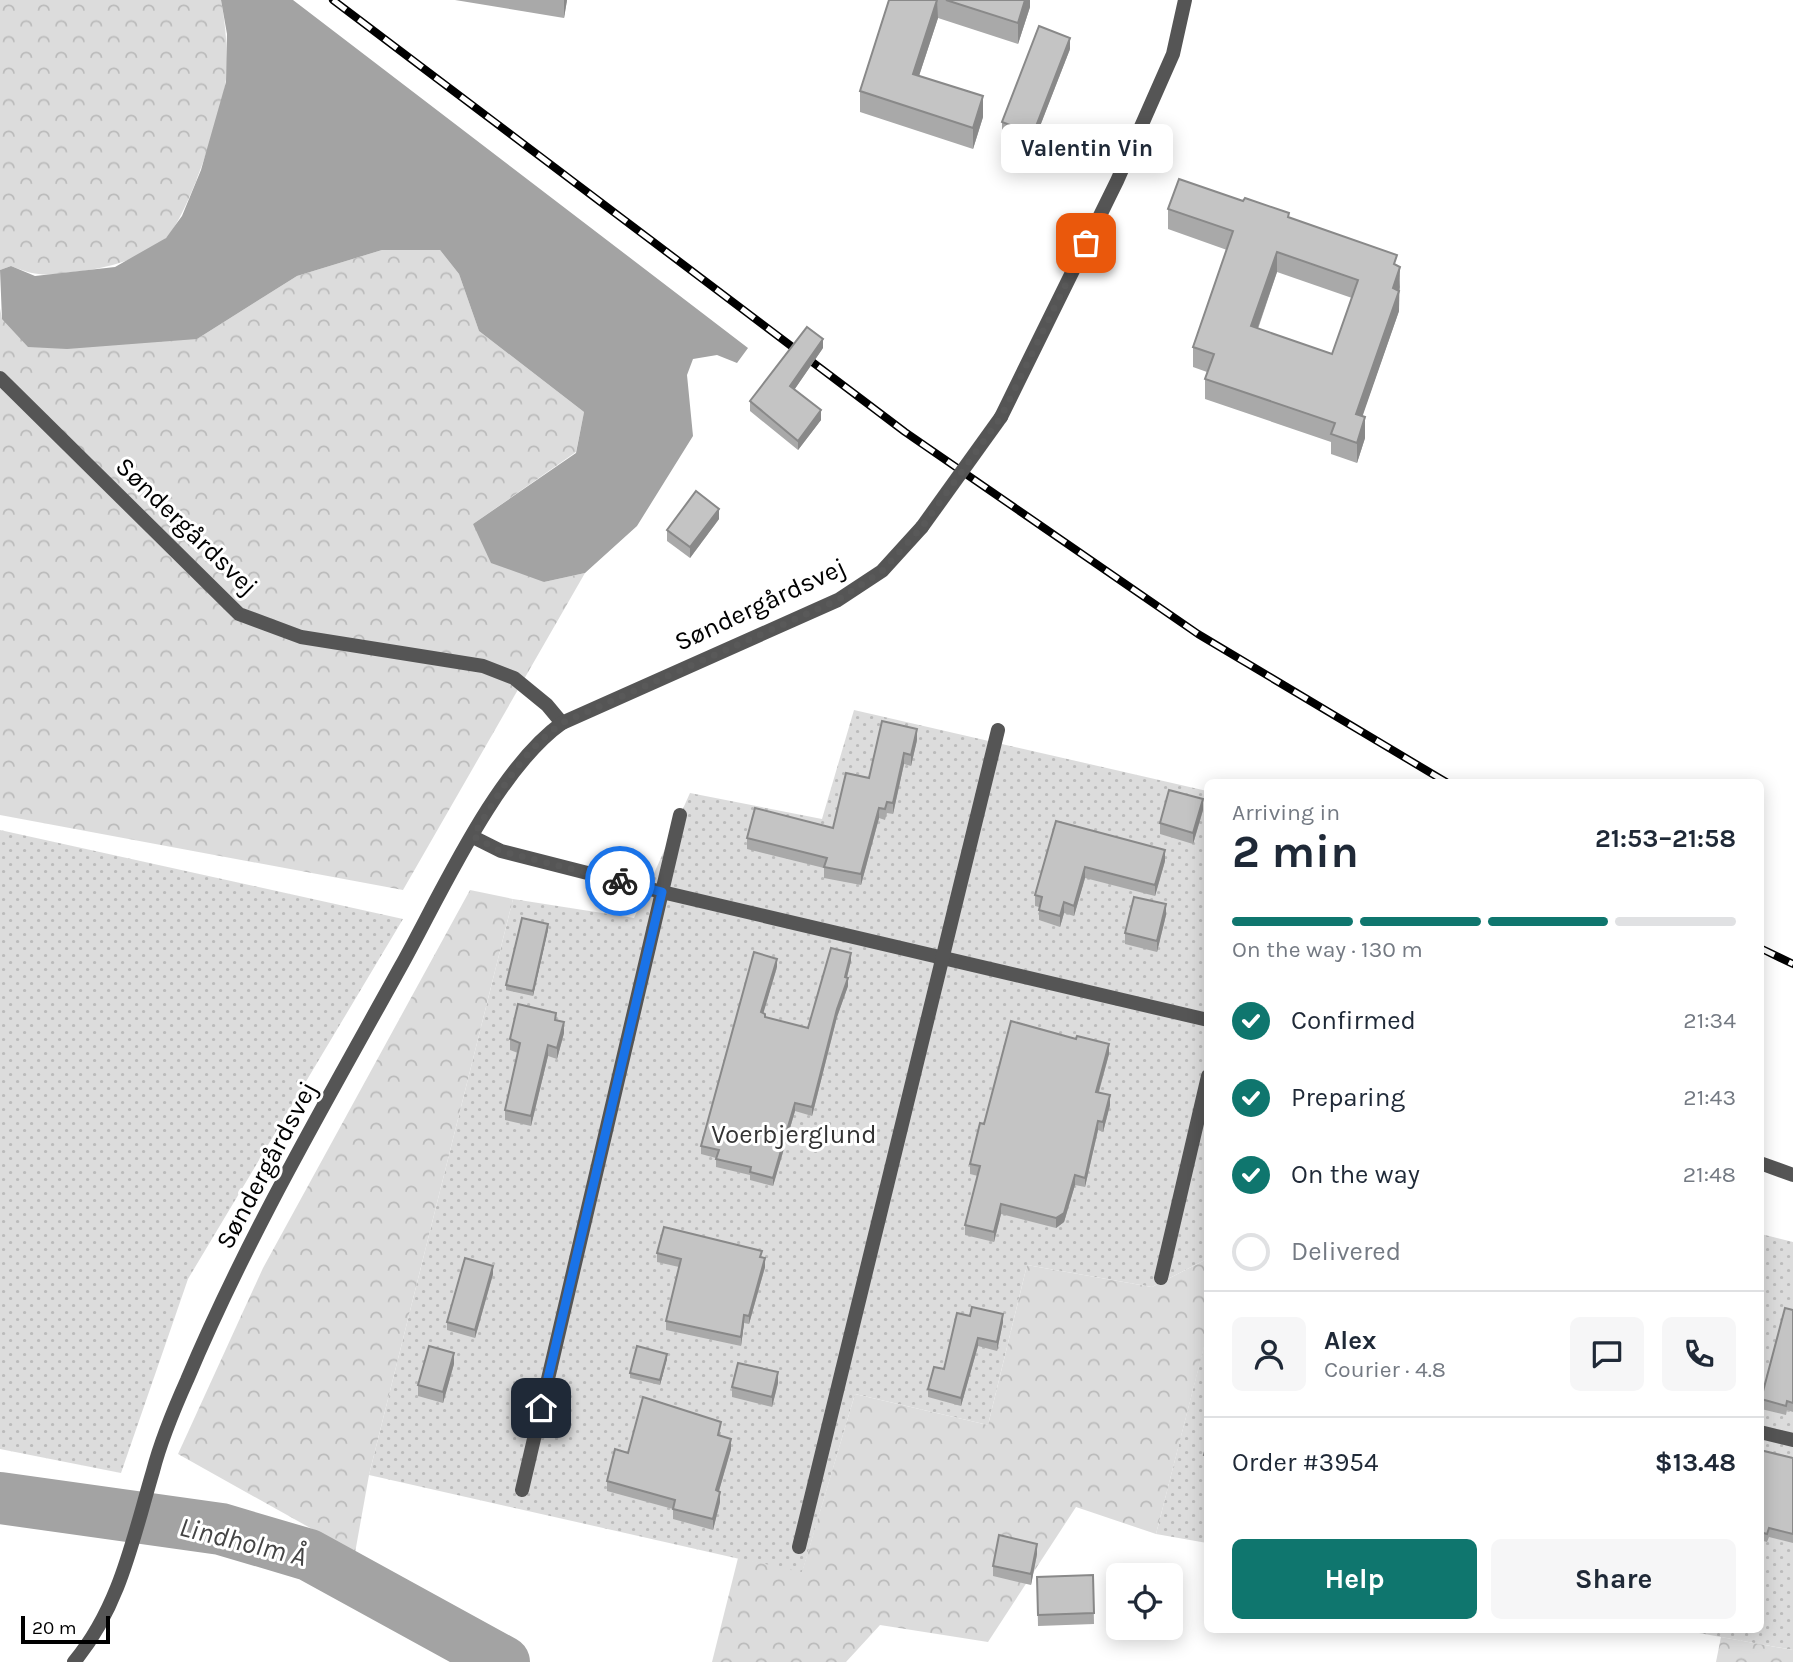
<!DOCTYPE html>
<meta charset="utf-8">
<style>
body{margin:0;font-family:Karla,sans-serif;background:#f6f6f7;color:#1f2937;height:100vh;display:flex;flex-direction:column;font-size:26px;white-space:nowrap}
*{box-sizing:border-box;margin:0}
p{font-size:23px;color:#747a83}
.icon{flex:none;width:38px;height:38px;fill:none;stroke:currentColor;stroke-width:2;stroke-linecap:round;stroke-linejoin:round}
.map{position:relative;flex:1;overflow:hidden}
.panel{position:absolute;left:1204px;top:779px;width:560px;height:854px;display:flex;flex-direction:column;background:#fff;border-radius:10px;box-shadow:0 4px 18px #0003}
.panel>*{flex:none}
.tools{position:absolute;left:1106px;top:1563px;display:grid;gap:14px}
.tools a{display:grid;place-items:center;width:77px;height:77px;border-radius:10px;background:#fff;box-shadow:0 4px 18px #0003;font-size:35px}
.scale{position:absolute;left:21px;bottom:18px;width:89px;box-sizing:border-box;padding-left:7px;border:4px solid #000;border-top:0;font-size:19px;line-height:24px;white-space:nowrap;color:#000;-webkit-text-stroke:5px #fff;paint-order:stroke}
.pin{position:absolute;display:grid;place-items:center;width:60px;height:60px;color:#fff;margin:-30px;border-radius:14px;box-shadow:0 4px 10px #0006}
.courier{position:absolute;display:grid;place-items:center;width:70px;height:70px;margin:-35px;border:5px solid #1a73e8;border-radius:50%;background:#fff;color:#222;box-shadow:0 2px 9px #0007}
.bubble{position:absolute;height:49px;border-radius:10px;background:#fff;box-shadow:0 4px 18px #0003;font-size:23px;font-weight:700;line-height:49px;text-align:center}
.headline em{font-style:normal;font-weight:700}
.headline div{display:flex;flex-direction:column-reverse}
.headline{display:flex;align-items:center;justify-content:space-between;height:119px;padding:0 28px}
h1{font-size:46px;font-weight:700;line-height:52px}
.bar{display:grid;grid-template-columns:repeat(4,1fr);gap:10px 7px;align-content:center;height:84px;padding:0 28px}
.bar i{height:9px;border-radius:5px;background:#e0e1e3}
.bar .active{background:#0f766e}
.bar p{grid-column:span 4}
.line{display:flex;align-items:center;gap:18px;padding:0 28px;border-top:2px solid #e0e1e3}
.line div{flex:1}
.round{display:grid;place-items:center;flex:none;width:74px;height:74px;border-radius:10px;background:#f6f6f7}
ol{padding:0 28px;list-style:none}
li{display:flex;align-items:center;gap:21px;height:77px}
li p{margin-inline-start:auto}
li .icon{padding:7px;border-radius:50%;background:#0f766e;color:#fff;stroke-width:4}
li:last-child{color:#747a83}
li i{width:38px;height:38px;border:4px solid #e0e1e3;border-radius:50%}
.button{display:flex;gap:14px;margin-top:auto;padding:14px 28px}
.button a{flex:1;height:80px;border-radius:10px;background:#0f766e;color:#fff;font-size:28px;font-weight:700;line-height:80px;text-align:center}
.button a+a{background:#f6f6f7;color:#1f2937}
.map>svg:first-child{display:block}
.grass{fill:url(#grass-dots)}
.forest{fill:url(#forest-crowns)}
.water{fill:#a3a3a3}
.lines{fill:none;stroke-linecap:round;stroke-linejoin:round}
.river{stroke:#a3a3a3;stroke-width:52}
.street{stroke:#555;stroke-width:14}
.rail-casing{stroke:#000;stroke-width:8}
.rail{stroke:#fff;stroke-width:5;stroke-dasharray:16;stroke-linecap:butt}
.street-bridge{stroke:#555;stroke-width:14}
.wall{fill:#a9a9a9;fill-rule:evenodd}
.shaded-wall{fill:#898989}
.building{fill:#c4c4c4;stroke:#898989;stroke-width:2;fill-rule:evenodd}
.done{stroke:#595959;stroke-width:7;stroke-dasharray:0 12.6}
.route{stroke:#1a73e8;stroke-width:9}
.labels{text-anchor:middle;stroke-width:6;stroke-linejoin:round;paint-order:stroke}
.street-label{font-size:26px;fill:#000;stroke:#fff}
.park-label{font-size:26px;fill:#333;stroke:#fff}
.water-label{font-size:28px;font-style:italic;fill:#444;stroke:#fff}
</style>
<div class="map">
<svg width="1793" height="1662" viewBox="0 0 1793 1662">
<defs>
<pattern id="grass-dots" width="8" height="8" patternUnits="userSpaceOnUse" patternTransform="scale(1.75)"><rect width="8" height="8" fill="#dcdcdc"/><path d="M2 2h.1M6 6h.1" fill="none" stroke="#bbb" stroke-width="1.8" stroke-linecap="round"/></pattern>
<pattern id="forest-crowns" width="20" height="18" patternUnits="userSpaceOnUse" patternTransform="scale(1.75)"><rect width="20" height="18" fill="#dcdcdc"/><path d="M2 6a3 3 0 1 1 6 0M12 15a3 3 0 1 1 6 0" fill="none" stroke="#bbb"/></pattern>
</defs>
<rect width="100%" height="100%" fill="#fff"/>
<g class="grass">
<polygon points="854,710 1207,791 1207,1259 1152,1287 1027,1265 988,1425 855,1394 802,1573 369,1475 513,899 634,918 690,793 822,819"/>
<polygon points="0,830 403,919 188,1279 121,1473 0,1449"/>
<polygon points="1761,1234 1793,1242 1793,1650 1677,1629 1760,1629"/>
<polygon points="1204,1346 1207,1346 1207,1543 1156,1534"/>
</g>
<g class="forest">
<path d="M0 0H221C226 27 228 52 226 79 223 110 188 217 166 238 144 258 111 267 83 271 50 274 42 279 11 266L0 270Z"/>
<polygon points="382,250 440,250 459,274 479,331 584,412 576,452 473,524 544,582 585,573 403,890 0,815 0,308 2,319 197,339 297,276"/>
<polygon points="470,890 513,899 369,1475 355,1553 178,1454 263,1268"/>
<polygon points="1207,1259 1207,1346 1204,1347 1156,1534 1076,1507 988,1642 880,1625 846,1662 712,1662 738,1558 802,1572 855,1394 988,1425 1027,1265 1152,1287"/>
<polygon points="1721,1637 1793,1650 1793,1662 1716,1662"/>
</g>
<polygon class="water" points="221,0 293,0 748,348 737,363 717,355 693,359 687,375 693,436 637,526 585,573 544,582 491,563 473,524 576,453 584,412 479,331 459,274 440,250 382,250 297,276 197,339 67,349 28,347 2,319 0,270 11,266 35,276 115,267 166,238 182,216 201,170 226,82 227,34"/>
<g class="lines">
<polyline class="river" points="0,1498 221,1529 309,1555 504,1662"/>
<g class="street">
<polyline points="0,378 239,614 301,637 483,666 514,678 547,705 562,723"/>
<polyline points="1001,417 1117,181 1173,54 1185,0"/>
<polyline points="473,837 501,851 662,892 1208,1020"/>
<polyline points="1760,1163 1793,1175"/>
<polyline points="1161,1278 1208,1076"/>
<polyline points="1760,1432 1793,1440"/>
<polyline points="522,1490 680,815"/>
<polyline points="799,1547 998,730"/>
<path d="M74 1662C120 1607 133 1538 153 1471 161 1440 174 1409 187 1380 247 1237 326 1102 401 966 441 894 496 770 562 723L838 600 882 571 922 527"/>
</g>
<defs>
<g id="rail">
<polyline points="333,0 905,432 1198,634 1446,782"/>
<polyline points="1760,948 1793,964"/>
</g>
</defs>
<use href="#rail" class="rail-casing"/>
<use href="#rail" class="rail"/>
<polyline class="street-bridge" points="922,527 1001,417"/>
</g>
<g class="wall">
<polygon points="455,0 567,0 564,18"/>
<polygon points="889,0 1030,0 1030,7 1018,44 938,18 919,76 983,117 973,149 860,112 860,91"/>
<polygon points="1070,49 1033,144 1002,132 1002,122"/>
<path d="M1168 209 1289 217 1397 265 1400 287 1399 292V311L1362 416 1365 438 1357 463 1331 454V442L1205 399V379L1207 372 1193 367V347L1227 250 1168 229ZM1277 272 1352 298 1332 354 1258 329Z"/>
<polygon points="823,348 794,390 821,420 798,450 750,411 750,401"/>
<polygon points="719,519 690,558 667,541 667,530"/>
<polygon points="917,740 911,766 904,764 903,768 893,814 887,813 885,820 879,818 861,885 824,878 824,868 747,849 747,838 833,828 869,778"/>
<polygon points="1203,810 1193,844 1160,834 1160,823"/>
<polygon points="1056,821 1165,861 1155,896 1085,878 1074,916 1064,913 1060,927 1039,920 1039,907 1035,906 1035,895"/>
<polygon points="1166,915 1157,952 1125,944 1125,933"/>
<polygon points="548,930 533,996 506,990 506,985"/>
<polygon points="851,961 847,977 848,986 837,1017 812,1116 795,1111 773,1186 750,1180 750,1175 716,1167 716,1158 701,1154 701,1146 777,967 763,1013 765,1017 808,1028"/>
<polygon points="556,1020 564,1033 557,1059 548,1056 531,1126 505,1120 505,1110 518,1053 510,1050 510,1039"/>
<polygon points="1109,1054 1099,1092 1110,1105 1103,1132 1098,1130 1085,1187 1075,1185 1064,1222 1056,1228 1001,1214 994,1242 965,1235 965,1225 978,1176 970,1174 970,1164 984,1124"/>
<polygon points="657,1253 762,1257 765,1267 749,1324 744,1323 741,1346 666,1330 666,1321 679,1267 657,1262"/>
<polygon points="493,1274 475,1338 447,1330 447,1322"/>
<polygon points="1793,1310 1793,1412 1787,1410 1786,1415 1761,1409 1761,1399"/>
<polygon points="957,1313 1003,1322 997,1351 978,1346 961,1406 928,1397 928,1389 944,1369"/>
<polygon points="667,1359 660,1385 630,1378 630,1373"/>
<polygon points="454,1364 443,1403 418,1396 418,1385"/>
<polygon points="778,1383 772,1407 732,1397 732,1387"/>
<polygon points="721,1432 720,1436 731,1449 719,1491 720,1502 713,1530 673,1519 673,1509 607,1491 607,1481 628,1453"/>
<polygon points="1208,1440 1208,1466 1204,1465 1204,1455"/>
<polygon points="1760,1450 1793,1458 1793,1543 1769,1537 1767,1542 1760,1540"/>
<polygon points="1037,1554 1031,1585 993,1576 993,1566"/>
<polygon points="1093,1575 1094,1624 1038,1626 1037,1577"/>
</g>
<g class="shaded-wall">
<polygon points="564,0 567,0 564,18"/>
<polygon points="937,0 938,18 913,94 913,74"/>
<polygon points="1025,0 1030,0 1030,7 1018,44 1018,23"/>
<polygon points="1070,38 1070,49 1033,144 1033,134"/>
<polygon points="983,96 983,117 973,149 973,128"/>
<polygon points="1277,252 1277,272 1251,347 1251,326"/>
<polygon points="1400,267 1399,311 1356,435 1356,414 1393,288"/>
<polygon points="823,339 823,348 790,396 790,386"/>
<polygon points="821,410 821,420 798,450 798,441"/>
<polygon points="1365,417 1365,438 1357,463 1357,443"/>
<polygon points="719,509 719,519 690,558 690,547"/>
<polygon points="917,729 917,740 911,766 911,755"/>
<polygon points="904,753 904,764 893,814 893,803"/>
<polygon points="1203,799 1203,810 1193,844 1193,833"/>
<polygon points="879,808 879,818 861,885 861,874"/>
<polygon points="1165,850 1165,861 1155,896 1155,885"/>
<polygon points="1085,867 1085,878 1074,916 1074,906"/>
<polygon points="1064,902 1064,913 1060,927 1060,916"/>
<polygon points="1166,904 1166,915 1157,952 1157,941"/>
<polygon points="548,924 548,930 533,996 533,991"/>
<polygon points="851,953 851,961 845,985 845,977"/>
<polygon points="777,959 777,967 761,1021 761,1012"/>
<polygon points="848,978 848,986 837,1017 812,1116 812,1107 837,1009"/>
<polygon points="564,1022 564,1033 557,1059 557,1048"/>
<polygon points="1109,1044 1109,1054 1096,1101 1096,1092"/>
<polygon points="548,1045 548,1056 531,1126 531,1116"/>
<polygon points="1110,1095 1110,1105 1103,1132 1103,1122"/>
<polygon points="795,1103 795,1111 773,1186 773,1178"/>
<polygon points="1098,1121 1098,1130 1085,1187 1085,1178"/>
<polygon points="1075,1175 1075,1185 1064,1222 1056,1228 1056,1218"/>
<polygon points="1001,1204 1001,1214 994,1242 994,1232"/>
<polygon points="765,1258 765,1267 749,1324 749,1316"/>
<polygon points="493,1266 493,1274 475,1338 475,1330"/>
<polygon points="1003,1314 1003,1322 997,1351 997,1342"/>
<polygon points="744,1315 744,1323 741,1346 741,1337"/>
<polygon points="978,1338 978,1346 961,1406 961,1398"/>
<polygon points="454,1353 454,1364 443,1403 443,1392"/>
<polygon points="667,1354 667,1359 660,1385 660,1380"/>
<polygon points="778,1372 778,1383 772,1407 772,1397"/>
<polygon points="731,1439 731,1449 716,1501 716,1490"/>
<polygon points="720,1492 720,1502 713,1530 713,1519"/>
<polygon points="1037,1544 1037,1554 1031,1585 1031,1574"/>
</g>
<g class="building">
<polygon points="889,0 937,0 913,74 983,96 973,128 860,91"/>
<polygon points="946,0 1025,0 1018,23"/>
<polygon points="1039,26 1070,38 1033,134 1002,122"/>
<path d="M1179 179 1243 201 1245 198 1289 213 1288 217 1397 255 1394 264 1400 267 1393 288 1399 291 1356 414 1365 417 1357 443 1331 434 1335 423 1205 379 1214 354 1193 347 1233 231 1168 209ZM1277 252 1358 280 1332 354 1251 326Z"/>
<polygon points="807,327 823,339 790,386 821,410 798,441 750,401"/>
<polygon points="696,491 719,509 690,547 667,530"/>
<polygon points="882,721 917,729 911,755 904,753 903,758 893,803 887,802 885,809 879,808 861,874 824,867 827,858 747,838 755,808 833,828 846,773 869,778"/>
<polygon points="1169,790 1203,799 1193,833 1160,823"/>
<polygon points="1056,821 1165,850 1155,885 1085,867 1074,906 1064,902 1060,916 1039,910 1042,897 1035,895"/>
<polygon points="1134,897 1166,904 1157,941 1125,933"/>
<polygon points="522,918 548,924 533,991 506,985"/>
<polygon points="831,948 851,953 845,977 848,978 837,1009 812,1107 795,1103 773,1178 750,1172 751,1167 716,1159 719,1150 701,1146 754,952 777,959 761,1012 765,1014 765,1017 808,1028"/>
<polygon points="518,1004 556,1013 555,1020 564,1022 557,1048 548,1045 531,1116 505,1110 520,1043 510,1039"/>
<polygon points="1011,1021 1076,1039 1077,1036 1109,1044 1096,1092 1110,1095 1103,1122 1098,1121 1085,1178 1075,1175 1064,1213 1056,1218 1001,1204 994,1232 965,1225 980,1166 970,1164 980,1123 984,1124"/>
<polygon points="664,1227 762,1251 760,1257 765,1258 749,1316 744,1315 741,1337 666,1321 681,1259 657,1253"/>
<polygon points="465,1258 493,1266 475,1330 447,1322"/>
<polygon points="972,1307 1003,1314 997,1342 978,1338 961,1398 928,1389 934,1367 944,1369 957,1313 970,1316"/>
<polygon points="1785,1308 1793,1310 1793,1403 1787,1401 1786,1406 1761,1399"/>
<polygon points="429,1346 454,1353 443,1392 418,1385"/>
<polygon points="637,1346 667,1354 660,1380 630,1373"/>
<polygon points="738,1363 778,1372 772,1397 732,1387"/>
<polygon points="643,1397 721,1422 718,1435 731,1439 716,1490 720,1492 713,1519 673,1509 675,1500 607,1481 615,1449 628,1453"/>
<polygon points="1208,1440 1208,1456 1204,1455"/>
<polygon points="1760,1450 1793,1458 1793,1534 1769,1528 1767,1534 1760,1532"/>
<polygon points="999,1535 1037,1544 1031,1574 993,1566"/>
<polygon points="1093,1575 1094,1613 1038,1615 1037,1577"/>
</g>
<g class="lines">
<path class="done" d="M620 881 500 851 473 836C499 794 521 752 562 723L838 600 882 571 922 527 1001 417 1086 243"/>
<polyline class="route" points="541,1408 662,892 620,881"/>
</g>
<g class="labels">
<g class="street-label">
<text transform="translate(187 526) rotate(44)" y="9">Søndergårdsvej</text>
<text transform="translate(760 604) rotate(-25)" y="9">Søndergårdsvej</text>
<text transform="translate(266 1165) rotate(-62)" y="9">Søndergårdsvej</text>
</g>
<g class="park-label">
<text x="794" y="1143">Voerbjerglund</text>
</g>
<g class="water-label">
<text transform="translate(243 1541) rotate(14)" y="10">Lindholm Å</text>
</g>
</g>
</svg>
<div class="tools">
<a><svg class="icon" aria-label="locate" viewBox="0 0 24 24"><circle cx="12" cy="12" r="6"/><path d="M12 2v4M12 18v4M2 12h4M18 12h4"/></svg></a>
</div>
<div class="scale">20 m</div>
<div class="pin" style="left:1086px;top:243px;background:#ea580c"><svg class="icon" aria-label="bag" viewBox="0 0 24 24"><path d="M5 8h14l-1 12H6zM9 8a3 3 0 0 1 6 0"/></svg></div>
<div class="pin" style="left:541px;top:1408px;background:#1f2937"><svg class="icon" aria-label="home" viewBox="0 0 24 24"><path d="M3 11l9-7 9 7M6 9v11h12V9"/></svg></div>
<div class="courier" style="left:620px;top:881px"><svg class="icon" aria-label="bike" viewBox="0 0 24 24"><circle cx="6" cy="16" r="4"/><circle cx="18" cy="16" r="4"/><path d="M6 16l4-8h5l3 8M10 8l3 8H6M13 5h3"/></svg></div>
<div class="bubble" style="left:1001px;top:124px;width:172px">Valentin Vin</div>
<section class="panel">
<div class="headline"><div><h1>2 min</h1><p>Arriving in</p></div><em>21:53–21:58</em></div>
<div class="bar"><i class="active"></i><i class="active"></i><i class="active"></i><i></i><p>On the way · 130 m</p></div>
<ol>
<li><svg class="icon" aria-label="check" viewBox="0 0 24 24"><path d="M5 12l5 5 9-10"/></svg>Confirmed<p>21:34</p></li>
<li><svg class="icon" aria-label="check" viewBox="0 0 24 24"><path d="M5 12l5 5 9-10"/></svg>Preparing<p>21:43</p></li>
<li><svg class="icon" aria-label="check" viewBox="0 0 24 24"><path d="M5 12l5 5 9-10"/></svg>On the way<p>21:48</p></li>
<li><i></i>Delivered</li>
</ol>
<div class="line" style="height:126px"><a class="round"><svg class="icon" aria-label="person" viewBox="0 0 24 24"><circle cx="12" cy="8" r="4"/><path d="M4 21q1-7 8-7t8 7"/></svg></a><div><b>Alex</b><p>Courier · 4.8</p></div><a class="round"><svg class="icon" aria-label="chat" viewBox="0 0 24 24"><path d="M4 5h16v11H9l-5 4z"/></svg></a><a class="round"><svg class="icon" aria-label="phone" viewBox="0 0 24 24"><path d="M5 4h4l2 5-3 2q2 4 5 5l2-3 5 2v4C11 20 4 13 5 4z"/></svg></a></div>
<div class="line" style="height:91px"><div>Order #3954</div><b>$13.48</b></div>
<div class="button"><a>Help</a><a>Share</a></div>
</section>
</div>
